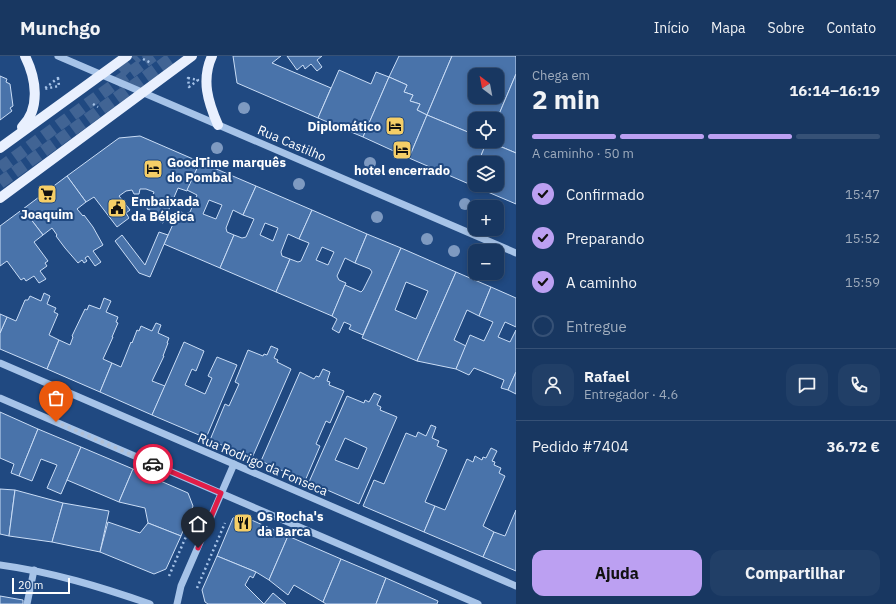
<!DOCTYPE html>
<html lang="pt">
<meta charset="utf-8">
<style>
body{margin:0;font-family:"IBM Plex Sans",sans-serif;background:#213f67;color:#f1f3f6;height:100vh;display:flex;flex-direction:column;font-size:15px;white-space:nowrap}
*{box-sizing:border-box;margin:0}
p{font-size:13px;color:#9facbd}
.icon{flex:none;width:22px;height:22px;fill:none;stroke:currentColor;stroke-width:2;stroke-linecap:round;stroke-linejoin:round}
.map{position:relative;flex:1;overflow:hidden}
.drawer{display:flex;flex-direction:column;background:#183761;width:380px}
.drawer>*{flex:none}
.needle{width:26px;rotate:328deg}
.buttons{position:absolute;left:468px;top:12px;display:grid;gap:8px}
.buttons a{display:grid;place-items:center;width:36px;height:36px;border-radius:8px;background:#183761;box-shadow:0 2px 6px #0003,0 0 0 1px #365176;font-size:20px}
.scale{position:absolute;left:12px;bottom:10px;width:58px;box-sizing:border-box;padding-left:4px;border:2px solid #fff;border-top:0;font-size:11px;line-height:14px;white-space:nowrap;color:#fff;-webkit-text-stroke:3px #204981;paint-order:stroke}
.pin{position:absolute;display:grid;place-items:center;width:34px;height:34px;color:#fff;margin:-41px -17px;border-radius:50% 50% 50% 0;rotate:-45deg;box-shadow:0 0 4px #0007}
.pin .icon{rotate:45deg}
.courier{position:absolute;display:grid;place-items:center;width:40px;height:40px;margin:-20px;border:3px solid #e11d48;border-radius:50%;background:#fff;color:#222;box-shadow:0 1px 5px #0007}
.overview em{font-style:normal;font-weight:800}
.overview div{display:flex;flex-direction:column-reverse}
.overview{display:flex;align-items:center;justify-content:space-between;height:68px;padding:0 16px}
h1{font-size:26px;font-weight:800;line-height:30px}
.bar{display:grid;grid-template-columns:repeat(4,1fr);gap:6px 4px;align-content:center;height:48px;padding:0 16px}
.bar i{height:5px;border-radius:3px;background:#365176}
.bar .on{background:#bca0f2}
.bar p{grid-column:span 4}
.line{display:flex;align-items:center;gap:10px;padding:0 16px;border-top:1px solid #365176}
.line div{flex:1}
.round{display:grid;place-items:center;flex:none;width:42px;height:42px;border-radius:12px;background:#213f67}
ol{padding:0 16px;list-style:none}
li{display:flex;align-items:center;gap:12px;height:44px}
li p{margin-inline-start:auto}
li .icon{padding:4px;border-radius:50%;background:#bca0f2;color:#111;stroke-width:4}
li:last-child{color:#9facbd}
li i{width:22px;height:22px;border:2px solid #365176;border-radius:50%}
.primary-button{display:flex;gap:8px;margin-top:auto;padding:8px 16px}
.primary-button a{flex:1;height:46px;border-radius:12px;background:#bca0f2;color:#111;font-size:16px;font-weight:800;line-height:46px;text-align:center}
.primary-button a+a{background:#213f67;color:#f1f3f6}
header{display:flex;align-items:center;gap:24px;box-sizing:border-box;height:56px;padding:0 20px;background:#183761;border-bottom:1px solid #365176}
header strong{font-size:19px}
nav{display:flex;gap:22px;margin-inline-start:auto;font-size:14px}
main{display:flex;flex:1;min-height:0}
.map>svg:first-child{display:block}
.building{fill:#4973aa;stroke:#caddf6;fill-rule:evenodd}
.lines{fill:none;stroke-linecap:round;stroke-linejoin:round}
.highway-tunnel{stroke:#416494;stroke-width:12;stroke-dasharray:12 6;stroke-linecap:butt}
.path{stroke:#a6c3e8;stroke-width:2.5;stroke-dasharray:2 3;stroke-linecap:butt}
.minor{stroke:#a6c3e8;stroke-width:7}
.major{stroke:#e9f0fe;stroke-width:10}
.tree{fill:#7e9ac1}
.done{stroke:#b1bfd3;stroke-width:4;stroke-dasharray:0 7.2}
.route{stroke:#e11d48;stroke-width:5}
.labels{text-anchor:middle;stroke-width:4;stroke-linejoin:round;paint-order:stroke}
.poi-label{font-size:13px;font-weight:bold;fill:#fff;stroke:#204981;text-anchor:start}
.street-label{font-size:13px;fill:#fff;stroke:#204981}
</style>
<header>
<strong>Munchgo</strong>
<nav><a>Início</a><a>Mapa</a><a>Sobre</a><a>Contato</a></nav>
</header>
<main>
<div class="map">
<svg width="516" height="548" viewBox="0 0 516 548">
<rect width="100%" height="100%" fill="#204981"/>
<g class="building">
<polygon points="233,0 281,0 272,7 331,32 318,62 237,27"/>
<polygon points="287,0 322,0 317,4 322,11 317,15 311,8 305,13 303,9 297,14"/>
<polygon points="399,0 452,0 427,59 417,54 420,48 410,45 413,39 404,36 407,29 389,21"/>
<path d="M452 0H516V18L497 63H475V79L427 59ZM475 19H497V41H475Z"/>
<polygon points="339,14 371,28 376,16 389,21 363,81 318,62"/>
<polygon points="516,18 516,97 488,85 497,85 497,63"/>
<polygon points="0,20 7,23 6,26 10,28 13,50 10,52 12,55 0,64"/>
<polygon points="389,21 407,29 404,36 413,39 410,45 420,48 417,54 427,59 409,102 363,81"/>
<polygon points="427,59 475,79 475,85 487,85 478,107 475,107 475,114 469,128 409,102"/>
<polygon points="140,80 200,106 187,135 178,132 163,167 149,161 152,155 147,153 154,136 146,133 140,133 139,138 134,138 132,134 126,135 119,140 130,154 126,157 129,162 117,171 94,141 86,146 67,120 119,82"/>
<polygon points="487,85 516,97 516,148 469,128 475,114 475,129 497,129 497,107 478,107"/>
<path d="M200 106 256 130 243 159 233 154 226 172 227 176 234 179 220 212 164 188 179 155 186 158 190 156 197 139 187 134ZM209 144 222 149 216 163 203 158Z"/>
<polygon points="67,120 86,146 77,153 83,160 84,159 93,171 103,189 93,195 101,206 95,210 88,200 85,202 87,205 84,207 82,204 78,207 65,192 56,180 57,179 52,172 43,179 23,153"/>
<path d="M256 130 312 154 299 183 288 178 281 196 282 200 290 203 276 236 220 212 234 179 242 182 246 181 254 163 243 159ZM265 167 278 172 273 185 260 179Z"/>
<polygon points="23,153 43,179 34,186 48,205 45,207 47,210 40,215 46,223 39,227 34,220 26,225 24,222 21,224 7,205 0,210 0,170"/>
<path d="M312 154 367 178 355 207 345 202 337 220 339 224 346 227 332 260 276 236 290 203 298 206 301 205 309 187 299 183ZM322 191 334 196 328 209 316 204Z"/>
<polygon points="159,176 168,179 150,221 139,217 115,185 122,179 145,209"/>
<polygon points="367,178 401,192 363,279 349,273 351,269 344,266 339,277 332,273 337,263 332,260 345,229 361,236 363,234 372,216 370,213 355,207"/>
<path d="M401 192 456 216 417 305 362 282ZM406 226 428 235 416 263 395 254Z"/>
<polygon points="456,216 491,231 479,260 467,254 454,284 466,290 456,313 417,305"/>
<polygon points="491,231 516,242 516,271 505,266 498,281 510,286 516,274 516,316 508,334 501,332 504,324 474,312 469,319 456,313 470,279 484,285 493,266 479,260"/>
<polygon points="44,237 50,240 47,248 56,252 54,256 58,258 49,279 59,284 47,313 0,293 0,277 7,261 16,265 25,244 28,244 30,240 41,245"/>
<polygon points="104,242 111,245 106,256 118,261 116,266 118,267 112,281 113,281 103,303 112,307 100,336 47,313 59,284 70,289 73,281 72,280 85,253 87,254 89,249 100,253"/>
<polygon points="0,258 7,261 0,277"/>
<polygon points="156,267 161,269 158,277 169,282 167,287 168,287 163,300 164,300 152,325 165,330 152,359 100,336 112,307 121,311 131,286 132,287 137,274 139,275 141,270 152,275"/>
<polygon points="184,286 204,295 196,315 192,313 185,329 205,338 212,322 208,320 217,301 237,309 206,382 152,359"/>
<polygon points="271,290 278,293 274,302 278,304 277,306 291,313 252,402 210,384 225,348 229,350 239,328 235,326 248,294 263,300 264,298 267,299"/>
<polygon points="323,313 330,316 327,325 330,326 329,329 344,335 330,367 326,365 316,388 320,390 305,425 261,405 300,316 314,323 316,320 319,321"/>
<polygon points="516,316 516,338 508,334"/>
<path d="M374 337 381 340 377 349 381 351 380 354 397 361 359 448 309 426 347 340 364 347 365 344 369 346ZM345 382 367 392 358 413 335 404Z"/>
<polygon points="0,356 38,373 19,420 11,417 14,408 0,402"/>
<polygon points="431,369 436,371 432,382 439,385 437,390 447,394 425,446 435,450 424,476 363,450 374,424 384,428 406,377 416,381 418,376 426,380"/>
<polygon points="38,373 81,391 61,438 47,432 57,409 41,403 32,425 19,420"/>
<polygon points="81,391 133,413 119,446 67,424"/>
<polygon points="491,392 497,395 492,405 495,406 494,409 501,412 499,417 505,420 483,470 494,476 483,501 424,476 435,450 445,454 467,403 473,406 475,400 482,404 483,401 486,402"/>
<polygon points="133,413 188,437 193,450 181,480 148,467 145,452 119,446"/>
<polygon points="0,433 15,434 9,480 0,478"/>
<polygon points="15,434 63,447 52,486 9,480"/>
<polygon points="63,447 109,455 100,496 52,486"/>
<polygon points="516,454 516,515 483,501 494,476 505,480"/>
<polygon points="240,459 288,480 269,524 256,516 217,500 233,462"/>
<polygon points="108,466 140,477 148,467 181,480 166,513 154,518 100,496"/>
<polygon points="288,480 341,503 323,546 294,529 288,539 269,524"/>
<polygon points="217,500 256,516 253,522 250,520 245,529 264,548 208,548 205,546 202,534"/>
<polygon points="341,503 386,522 376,548 326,548 323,546"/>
<polygon points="386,522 438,545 437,548 376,548"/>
<polygon points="273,537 286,548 264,548"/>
<polygon points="0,540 23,544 23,548 0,548"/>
</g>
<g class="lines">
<g class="highway-tunnel">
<polyline points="121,16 137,0"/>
<polyline points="0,112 153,0"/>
<polyline points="0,127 174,0"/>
</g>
<g class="path">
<polyline points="143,3 151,7"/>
<polygon points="58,22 59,30 44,33"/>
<polygon points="188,22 198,24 189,31"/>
<polyline points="93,48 98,51"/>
<polyline points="169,520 197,455"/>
<polyline points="197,532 225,467"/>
</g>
<g class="minor">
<polyline points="58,0 516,197"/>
<polyline points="0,307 516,530"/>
<polyline points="0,342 478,548"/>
<path d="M0 509C52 516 101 531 150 548"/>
<polyline points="27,548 34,514"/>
<polyline points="177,548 181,530 234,408"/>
</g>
<g class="major">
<path d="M212 0C201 24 208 46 218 69"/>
<path d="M22 71C41 52 36 22 25 0"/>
<polyline points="0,92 127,0"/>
<polyline points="0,142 192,0"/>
</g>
</g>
<g class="tree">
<circle cx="244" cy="52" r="6"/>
<circle cx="217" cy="92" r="6"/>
<circle cx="370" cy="107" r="6"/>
<circle cx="299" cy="128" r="6"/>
<circle cx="465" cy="148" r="6"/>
<circle cx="377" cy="161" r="6"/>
<circle cx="427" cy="183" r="6"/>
<circle cx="454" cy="195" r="6"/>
</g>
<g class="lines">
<polyline class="done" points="56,366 153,408"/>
<polyline class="route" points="153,408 221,437 198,492"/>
</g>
<defs>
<symbol id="hotel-square" viewBox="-11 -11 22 22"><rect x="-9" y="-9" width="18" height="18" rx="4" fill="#f5ce67" stroke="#204981"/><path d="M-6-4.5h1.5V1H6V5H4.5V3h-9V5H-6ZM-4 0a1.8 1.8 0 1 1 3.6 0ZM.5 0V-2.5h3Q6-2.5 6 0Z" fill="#111"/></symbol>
<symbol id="supermarket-square" viewBox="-11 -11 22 22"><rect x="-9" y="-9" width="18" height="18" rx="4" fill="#f5ce67" stroke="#204981"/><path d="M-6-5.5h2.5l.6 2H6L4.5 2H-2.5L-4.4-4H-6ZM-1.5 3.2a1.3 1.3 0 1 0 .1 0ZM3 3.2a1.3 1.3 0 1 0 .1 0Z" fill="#111"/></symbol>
<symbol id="civic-square" viewBox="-11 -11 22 22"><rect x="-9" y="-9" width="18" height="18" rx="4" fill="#f5ce67" stroke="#204981"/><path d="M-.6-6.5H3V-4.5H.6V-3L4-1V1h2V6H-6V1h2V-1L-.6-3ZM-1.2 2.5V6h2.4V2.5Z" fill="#111"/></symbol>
<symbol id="restaurant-square" viewBox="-11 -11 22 22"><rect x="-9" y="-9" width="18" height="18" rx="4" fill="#f5ce67" stroke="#204981"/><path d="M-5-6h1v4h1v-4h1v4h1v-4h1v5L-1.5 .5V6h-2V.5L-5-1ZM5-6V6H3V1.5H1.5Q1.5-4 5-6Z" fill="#111"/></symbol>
</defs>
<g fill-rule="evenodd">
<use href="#hotel-square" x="384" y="59" width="22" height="22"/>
<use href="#hotel-square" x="391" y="83" width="22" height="22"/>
<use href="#hotel-square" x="142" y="102" width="22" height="22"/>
<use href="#supermarket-square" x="36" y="127" width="22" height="22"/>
<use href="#civic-square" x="106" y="141" width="22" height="22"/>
<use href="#restaurant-square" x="232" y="456" width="22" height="22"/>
</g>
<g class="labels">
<g class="poi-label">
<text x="381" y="75" text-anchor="end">Diplomático</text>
<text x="167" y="111">GoodTime marquês<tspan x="167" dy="15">do Pombal</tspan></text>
<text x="402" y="119" text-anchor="middle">hotel encerrado</text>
<text x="131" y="150">Embaixada<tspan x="131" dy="15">da Bélgica</tspan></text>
<text x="47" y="163" text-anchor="middle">Joaquim</text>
<text x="257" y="465">Os Rocha's<tspan x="257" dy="15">da Barca</tspan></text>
</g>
<g class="street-label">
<text transform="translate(292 87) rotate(23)" y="5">Rua Castilho</text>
<text transform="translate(263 408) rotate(23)" y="5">Rua Rodrigo da Fonseca</text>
</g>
</g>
</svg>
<div class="buttons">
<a><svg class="needle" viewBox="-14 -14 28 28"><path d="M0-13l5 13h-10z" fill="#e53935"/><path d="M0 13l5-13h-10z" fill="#9facbd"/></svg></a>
<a><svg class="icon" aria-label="locate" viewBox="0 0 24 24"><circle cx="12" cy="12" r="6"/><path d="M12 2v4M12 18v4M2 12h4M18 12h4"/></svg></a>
<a><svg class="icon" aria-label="layers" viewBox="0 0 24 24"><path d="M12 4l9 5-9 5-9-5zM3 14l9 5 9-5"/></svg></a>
<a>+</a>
<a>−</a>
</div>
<div class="scale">20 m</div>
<div class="pin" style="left:56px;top:366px;background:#ea580c"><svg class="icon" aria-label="bag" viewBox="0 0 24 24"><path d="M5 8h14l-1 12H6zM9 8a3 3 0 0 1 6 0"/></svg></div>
<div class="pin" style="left:198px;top:492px;background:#1f2937"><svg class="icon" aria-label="home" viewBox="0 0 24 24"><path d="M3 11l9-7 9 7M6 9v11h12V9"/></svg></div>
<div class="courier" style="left:153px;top:408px"><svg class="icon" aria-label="car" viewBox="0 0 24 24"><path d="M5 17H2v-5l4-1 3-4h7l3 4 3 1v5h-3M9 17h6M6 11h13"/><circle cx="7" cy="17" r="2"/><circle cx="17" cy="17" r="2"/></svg></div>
</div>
<section class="drawer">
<div class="overview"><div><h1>2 min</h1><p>Chega em</p></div><em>16:14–16:19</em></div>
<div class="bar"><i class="on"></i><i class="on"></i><i class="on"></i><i></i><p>A caminho · 50 m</p></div>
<ol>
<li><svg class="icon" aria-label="check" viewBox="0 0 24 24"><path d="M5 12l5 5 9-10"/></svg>Confirmado<p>15:47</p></li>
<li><svg class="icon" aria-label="check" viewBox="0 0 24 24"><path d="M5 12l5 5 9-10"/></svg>Preparando<p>15:52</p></li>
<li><svg class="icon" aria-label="check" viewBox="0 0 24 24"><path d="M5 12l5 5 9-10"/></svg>A caminho<p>15:59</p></li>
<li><i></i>Entregue</li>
</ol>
<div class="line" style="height:72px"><a class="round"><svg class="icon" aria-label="person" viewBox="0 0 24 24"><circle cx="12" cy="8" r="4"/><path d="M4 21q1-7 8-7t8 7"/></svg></a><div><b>Rafael</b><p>Entregador · 4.6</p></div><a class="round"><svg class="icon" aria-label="chat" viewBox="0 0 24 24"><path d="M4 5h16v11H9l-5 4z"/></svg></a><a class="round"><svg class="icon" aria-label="phone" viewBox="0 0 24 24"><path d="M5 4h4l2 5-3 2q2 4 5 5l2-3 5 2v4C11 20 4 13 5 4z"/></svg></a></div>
<div class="line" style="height:52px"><div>Pedido #7404</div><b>36.72 €</b></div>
<div class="primary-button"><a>Ajuda</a><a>Compartilhar</a></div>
</section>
</main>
